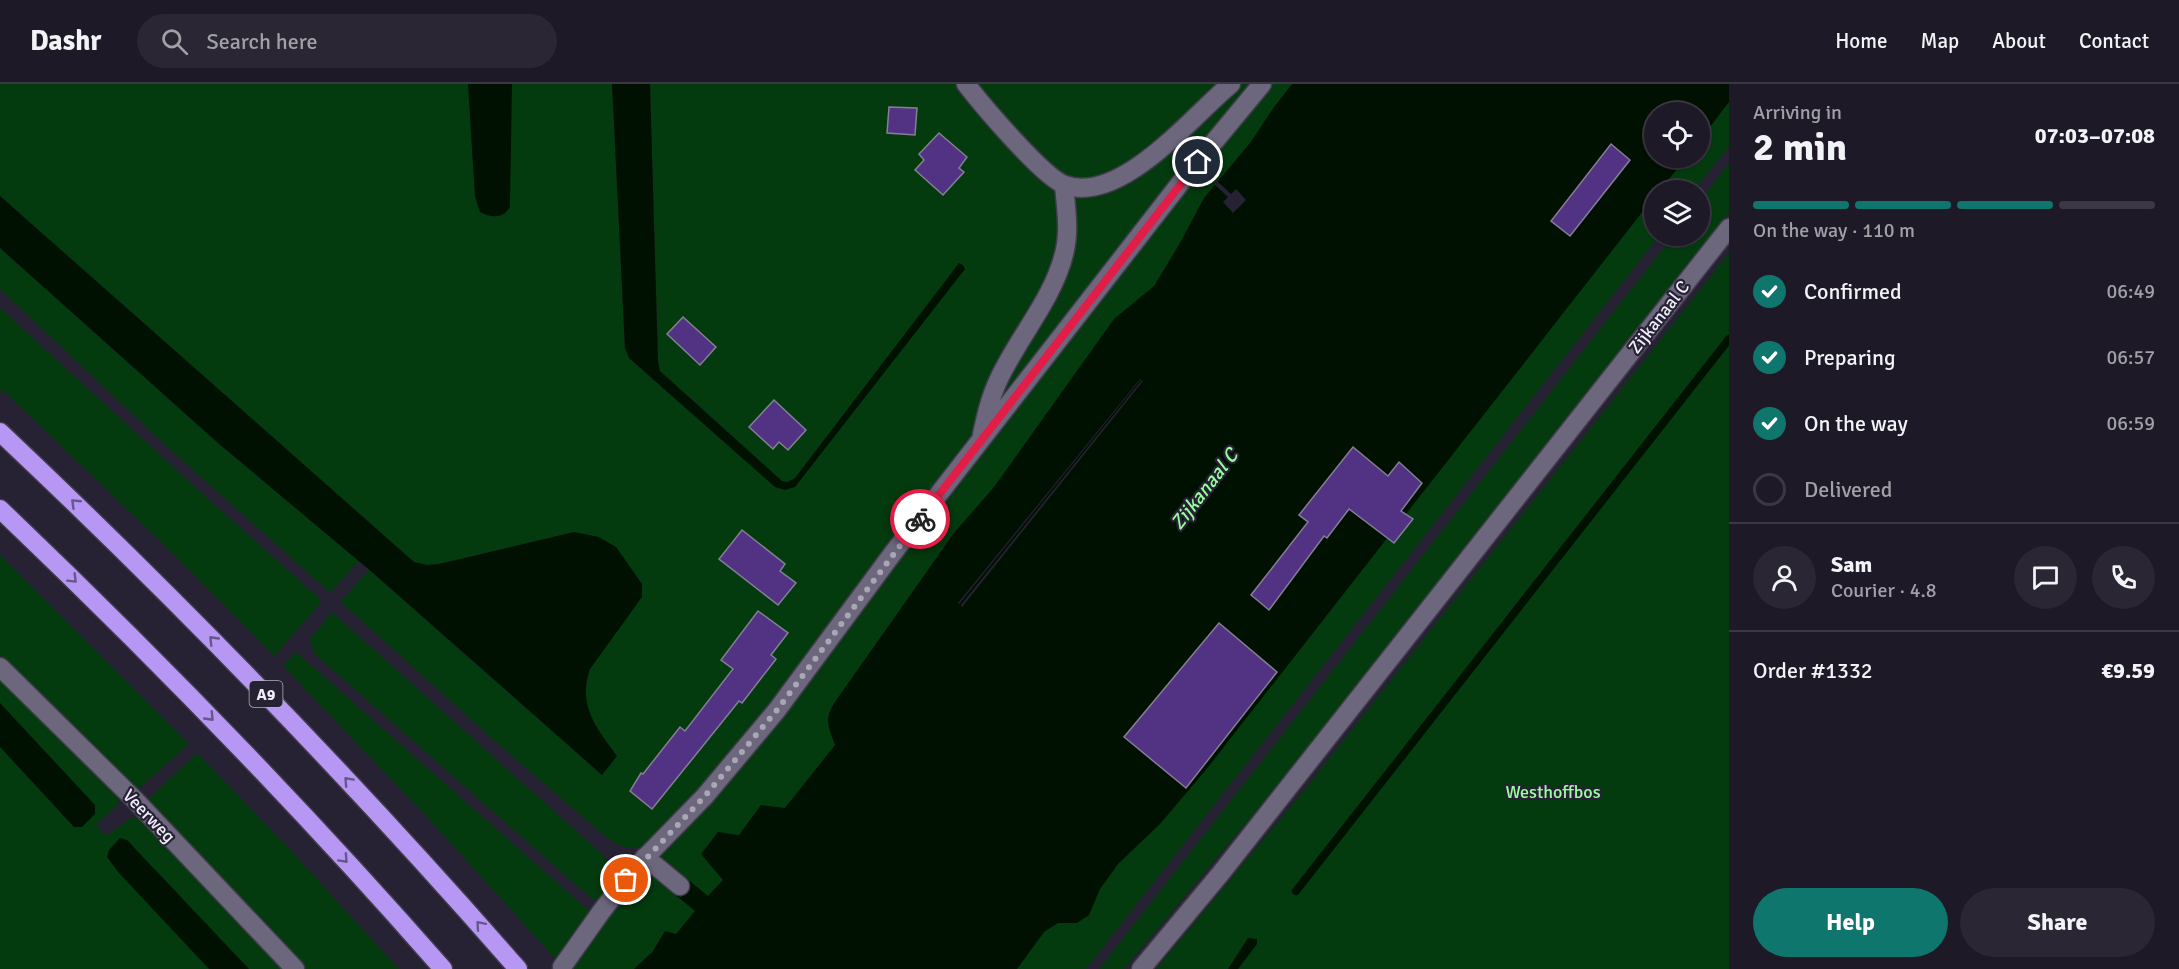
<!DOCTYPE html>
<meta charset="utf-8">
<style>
body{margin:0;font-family:Signika,sans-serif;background:#2a2633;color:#f1f3f6;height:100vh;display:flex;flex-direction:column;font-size:22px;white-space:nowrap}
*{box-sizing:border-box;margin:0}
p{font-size:20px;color:#a0a0a7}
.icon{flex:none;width:33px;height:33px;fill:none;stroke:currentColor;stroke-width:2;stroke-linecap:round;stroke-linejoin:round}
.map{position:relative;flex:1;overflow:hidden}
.side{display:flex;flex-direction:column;background:#1d1927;width:450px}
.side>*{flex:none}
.fabs{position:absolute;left:1644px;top:18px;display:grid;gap:12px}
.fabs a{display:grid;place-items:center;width:66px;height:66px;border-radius:50%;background:#1d1927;box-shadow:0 2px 4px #0004,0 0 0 2px #3b3844;font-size:30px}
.pin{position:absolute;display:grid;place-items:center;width:51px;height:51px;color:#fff;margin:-26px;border:3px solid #fff;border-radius:50%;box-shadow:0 2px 6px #0007}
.courier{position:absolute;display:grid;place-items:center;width:60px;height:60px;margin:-30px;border:4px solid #e11d48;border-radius:50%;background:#fff;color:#222;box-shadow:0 2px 8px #0007}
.head em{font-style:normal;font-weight:800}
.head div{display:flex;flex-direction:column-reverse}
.head{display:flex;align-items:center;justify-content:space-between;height:102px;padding:0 24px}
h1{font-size:39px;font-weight:800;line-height:45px}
.bar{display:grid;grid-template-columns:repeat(4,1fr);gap:9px 6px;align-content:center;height:72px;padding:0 24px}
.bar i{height:8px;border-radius:4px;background:#3b3844}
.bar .on{background:#0f766e}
.bar p{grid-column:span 4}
.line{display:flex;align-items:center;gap:15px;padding:0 24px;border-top:2px solid #3b3844}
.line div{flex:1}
.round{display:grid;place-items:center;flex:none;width:63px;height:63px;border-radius:32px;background:#2a2633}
ol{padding:0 24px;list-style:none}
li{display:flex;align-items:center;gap:18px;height:66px}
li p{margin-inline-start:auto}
li .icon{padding:6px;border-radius:50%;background:#0f766e;color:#fff;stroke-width:4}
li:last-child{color:#a0a0a7}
li i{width:33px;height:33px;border:3px solid #3b3844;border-radius:50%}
.action{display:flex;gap:12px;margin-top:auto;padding:12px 24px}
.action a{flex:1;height:69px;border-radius:36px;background:#0f766e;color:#fff;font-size:24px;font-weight:800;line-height:69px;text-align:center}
.action a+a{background:#2a2633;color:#f1f3f6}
header{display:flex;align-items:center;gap:36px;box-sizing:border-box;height:84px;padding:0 30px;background:#1d1927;border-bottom:2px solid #3b3844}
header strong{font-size:28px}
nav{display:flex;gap:33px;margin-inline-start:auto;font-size:21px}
.search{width:420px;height:54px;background:#2a2633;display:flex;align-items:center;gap:15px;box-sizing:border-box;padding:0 21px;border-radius:33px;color:#a0a0a7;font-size:22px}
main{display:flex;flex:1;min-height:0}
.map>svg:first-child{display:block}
.green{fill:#043b0e;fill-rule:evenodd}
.water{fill:#001101}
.pier{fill:#272134}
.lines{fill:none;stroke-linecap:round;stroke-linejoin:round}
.stream{stroke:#001101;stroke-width:8}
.building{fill:#523383;stroke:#857f95;stroke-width:1.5}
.minor-casing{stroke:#413c4c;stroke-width:21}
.highway-casing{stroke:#413c4c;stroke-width:21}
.minor{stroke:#6d677d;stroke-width:18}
.highway{stroke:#b698f4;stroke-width:18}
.oneway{stroke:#67578a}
.done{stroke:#aaa6b5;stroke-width:6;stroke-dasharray:0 10.8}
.route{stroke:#e11d48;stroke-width:8}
.labels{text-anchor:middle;stroke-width:4.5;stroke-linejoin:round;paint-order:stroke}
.shield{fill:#272134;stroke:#b4b0bf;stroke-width:1.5}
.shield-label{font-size:16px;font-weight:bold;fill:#f0edfa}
.street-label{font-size:18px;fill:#f0edfa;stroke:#272134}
.park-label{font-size:18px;fill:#9affa0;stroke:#272134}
.water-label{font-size:20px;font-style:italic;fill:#97fc9d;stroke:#272134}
</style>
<header>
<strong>Dashr</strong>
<div class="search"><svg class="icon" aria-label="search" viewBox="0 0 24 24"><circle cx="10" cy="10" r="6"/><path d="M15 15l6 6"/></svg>Search here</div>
<nav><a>Home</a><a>Map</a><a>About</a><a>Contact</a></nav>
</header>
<main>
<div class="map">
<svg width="1729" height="885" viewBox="0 0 1729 885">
<rect width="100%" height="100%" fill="#272134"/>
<g class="green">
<path d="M0 0H612L625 264 629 274 749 380 750 368 660 287 658 277 650 0H1251L802 580 705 699 651 757C630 771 617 762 600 748L496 658 342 519V516L369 486 602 691 617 672C597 645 577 621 590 585L642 500 631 485 574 448 439 480 427 481 414 478 0 112Z"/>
<path d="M1272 0H1729V63L1694 106H1654V152H1659L1086 885H570L637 794 646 788 651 789 662 775 659 773 660 769 926 438 931 437 959 401 960 396 1212 74ZM1654 28H1700V74H1654Z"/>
<polygon points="1729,79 1729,128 1405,543 1292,684 1124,885 1099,885 1673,152 1700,152 1700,117"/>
<polygon points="0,164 218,359 359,477 332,507 328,507 162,358 0,205"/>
<polygon points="1729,169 1729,885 1156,885 1301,710"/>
<polygon points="0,224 206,413 319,514 321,517 319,521 274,572 169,466 3,306 0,309"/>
<polygon points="0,471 189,660 137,706 0,571"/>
<path d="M331 529H333L603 771C618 787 613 799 600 815L594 816 577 802 315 570 310 559 311 554Z"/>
<polygon points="296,568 586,824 589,827 587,833 558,878 429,735 283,582"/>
<polygon points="0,592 116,708 119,719 96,741 106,752 132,733 142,735 286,885 0,885"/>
<polygon points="197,669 286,761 399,885 305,885 146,720 147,716"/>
</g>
<g class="water">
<path d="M468 0H512L510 123C503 135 491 134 480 128L475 113Z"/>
<polygon points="612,0 650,0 658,277 660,287 782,397 788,398 795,394 959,179 963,181 965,185 795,403 785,406 775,403 629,274 625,264"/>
<path d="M1292 0H1729V18L1700 56V28H1654V74H1686L1660 106H1654V113L1205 687 1160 740 1118 780 1100 805 1089 831 1077 839H1058L1044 848 1017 885H634L653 867 665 847 676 850 695 827 673 809 686 794 708 812 723 796 701 770 718 748 739 751 761 721 785 724 835 661C827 640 824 634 837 615L954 449 994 403 1114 235 1154 202 1180 159 1204 114 1250 59 1274 23Z"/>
<path d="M0 112 414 478 427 481 439 480 574 448 599 453 616 463 642 500V513L590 585C577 621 597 645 617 672L602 691 373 489 218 359 0 164Z"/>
<polygon points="0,619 95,721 95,730 82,743 74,743 0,663"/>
<polygon points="120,754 127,756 249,885 209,885 119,789 107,773 109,766"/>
<polygon points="1248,854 1257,855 1257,860 1238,885 1228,885"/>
</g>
<g class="pier">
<polygon points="1216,96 1231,110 1236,105 1246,116 1233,129 1223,118 1228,113 1213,99"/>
<polygon points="1140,295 1141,295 959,520 958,519"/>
<polygon points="1142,296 1143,297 962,523 961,521"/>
</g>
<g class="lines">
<polyline class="stream" points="1296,807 1729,255"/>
</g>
<g class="building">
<polygon points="889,23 917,24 915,51 887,49"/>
<polygon points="939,49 967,73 959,84 964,88 943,111 915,86 924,76 919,70"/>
<polygon points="1611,60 1630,76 1570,152 1551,137"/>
<polygon points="683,233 716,263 700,281 667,250"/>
<polygon points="774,316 806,346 788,366 779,358 773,365 749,343"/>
<polygon points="1353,363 1388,392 1399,378 1422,399 1401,427 1413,435 1394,459 1349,425 1327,454 1324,452 1269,526 1251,511 1308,438 1299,431"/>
<polygon points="742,446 785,480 780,487 796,499 778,521 719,475"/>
<polygon points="758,527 788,549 771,571 776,575 742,619 739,617 652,725 630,707 641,689 643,690 680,643 685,647 733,585 721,576"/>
<polygon points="1219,539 1277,588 1186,704 1124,653"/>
</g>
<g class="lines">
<defs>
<g id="minor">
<path d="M966 0C982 21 1044 94 1065 101 1121 121 1192 32 1231 0"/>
<path d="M982 350C986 332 990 314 998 297 1017 255 1053 215 1064 170 1070 148 1066 124 1064 101"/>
<polyline points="0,583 136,717 295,885"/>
<polyline points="645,773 680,802"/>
<polyline points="562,883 601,828 634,785 705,712 777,626 893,469 1185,93 1262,0"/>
<polyline points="1141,885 1221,789 1729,144"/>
</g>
<g id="highway">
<path d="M0 348C181 519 354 697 518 885"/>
<path d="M0 425C154 572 303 725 443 885"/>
</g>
</defs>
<use href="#minor" class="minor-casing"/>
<use href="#highway" class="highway-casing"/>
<use href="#minor" class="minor"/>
<use href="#highway" class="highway"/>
</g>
<defs><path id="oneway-chevron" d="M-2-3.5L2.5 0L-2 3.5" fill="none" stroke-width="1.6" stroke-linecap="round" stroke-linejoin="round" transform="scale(1.5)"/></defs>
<g class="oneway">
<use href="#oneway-chevron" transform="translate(75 419) rotate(-136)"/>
<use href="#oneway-chevron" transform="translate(73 495) rotate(45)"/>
<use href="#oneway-chevron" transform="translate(213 556) rotate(-134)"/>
<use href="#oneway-chevron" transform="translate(210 633) rotate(46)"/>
<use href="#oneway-chevron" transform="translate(348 697) rotate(-133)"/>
<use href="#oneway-chevron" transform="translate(344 775) rotate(47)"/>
<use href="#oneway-chevron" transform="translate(480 841) rotate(-131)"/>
</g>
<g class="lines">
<polyline class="done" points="626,796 705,712 777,626 920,435"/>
<polyline class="route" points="920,435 1198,78"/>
</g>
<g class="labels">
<rect class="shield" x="249.5" y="597" width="33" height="26" rx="4.5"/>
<g class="shield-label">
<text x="266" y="616">A9</text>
</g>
<g class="street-label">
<text transform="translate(1659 233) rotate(-52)" y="6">Zijkanaal C</text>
<text transform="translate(149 732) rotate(46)" y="6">Veerweg</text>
</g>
<g class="park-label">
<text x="1553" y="714">Westhoffbos</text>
</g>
<g class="water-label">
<text transform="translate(1204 405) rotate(-52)" y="7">Zijkanaal C</text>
</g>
</g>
</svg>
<div class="fabs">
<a><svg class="icon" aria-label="locate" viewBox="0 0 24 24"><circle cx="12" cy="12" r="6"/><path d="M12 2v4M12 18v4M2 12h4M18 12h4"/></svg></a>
<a><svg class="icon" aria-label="layers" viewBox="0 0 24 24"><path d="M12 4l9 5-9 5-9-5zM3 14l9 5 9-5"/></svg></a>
</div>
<div class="pin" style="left:626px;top:796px;background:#ea580c"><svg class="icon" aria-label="bag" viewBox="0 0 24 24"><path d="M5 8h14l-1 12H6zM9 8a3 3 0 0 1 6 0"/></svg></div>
<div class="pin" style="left:1198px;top:78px;background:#1f2937"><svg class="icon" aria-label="home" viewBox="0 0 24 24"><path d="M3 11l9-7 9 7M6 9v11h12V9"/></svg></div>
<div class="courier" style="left:920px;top:435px"><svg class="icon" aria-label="bike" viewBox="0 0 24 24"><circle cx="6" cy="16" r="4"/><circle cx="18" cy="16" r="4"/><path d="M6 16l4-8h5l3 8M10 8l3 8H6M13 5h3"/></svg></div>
</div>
<section class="side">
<div class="head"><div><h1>2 min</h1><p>Arriving in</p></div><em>07:03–07:08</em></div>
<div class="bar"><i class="on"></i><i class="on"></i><i class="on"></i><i></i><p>On the way · 110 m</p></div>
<ol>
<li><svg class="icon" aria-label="check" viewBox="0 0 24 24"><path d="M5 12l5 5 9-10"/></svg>Confirmed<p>06:49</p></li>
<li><svg class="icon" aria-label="check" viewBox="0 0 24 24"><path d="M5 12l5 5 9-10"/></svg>Preparing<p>06:57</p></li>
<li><svg class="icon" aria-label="check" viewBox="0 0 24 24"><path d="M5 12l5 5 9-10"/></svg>On the way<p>06:59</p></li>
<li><i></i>Delivered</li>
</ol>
<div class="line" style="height:108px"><a class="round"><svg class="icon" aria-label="person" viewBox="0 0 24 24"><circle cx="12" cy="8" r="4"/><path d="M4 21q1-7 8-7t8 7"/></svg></a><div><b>Sam</b><p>Courier · 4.8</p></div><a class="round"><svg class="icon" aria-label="chat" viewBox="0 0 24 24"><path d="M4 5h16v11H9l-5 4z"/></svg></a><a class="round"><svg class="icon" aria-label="phone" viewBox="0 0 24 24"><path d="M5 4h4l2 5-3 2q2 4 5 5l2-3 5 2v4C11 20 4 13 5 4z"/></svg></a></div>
<div class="line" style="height:78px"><div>Order #1332</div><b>€9.59</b></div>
<div class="action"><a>Help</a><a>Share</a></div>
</section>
</main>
